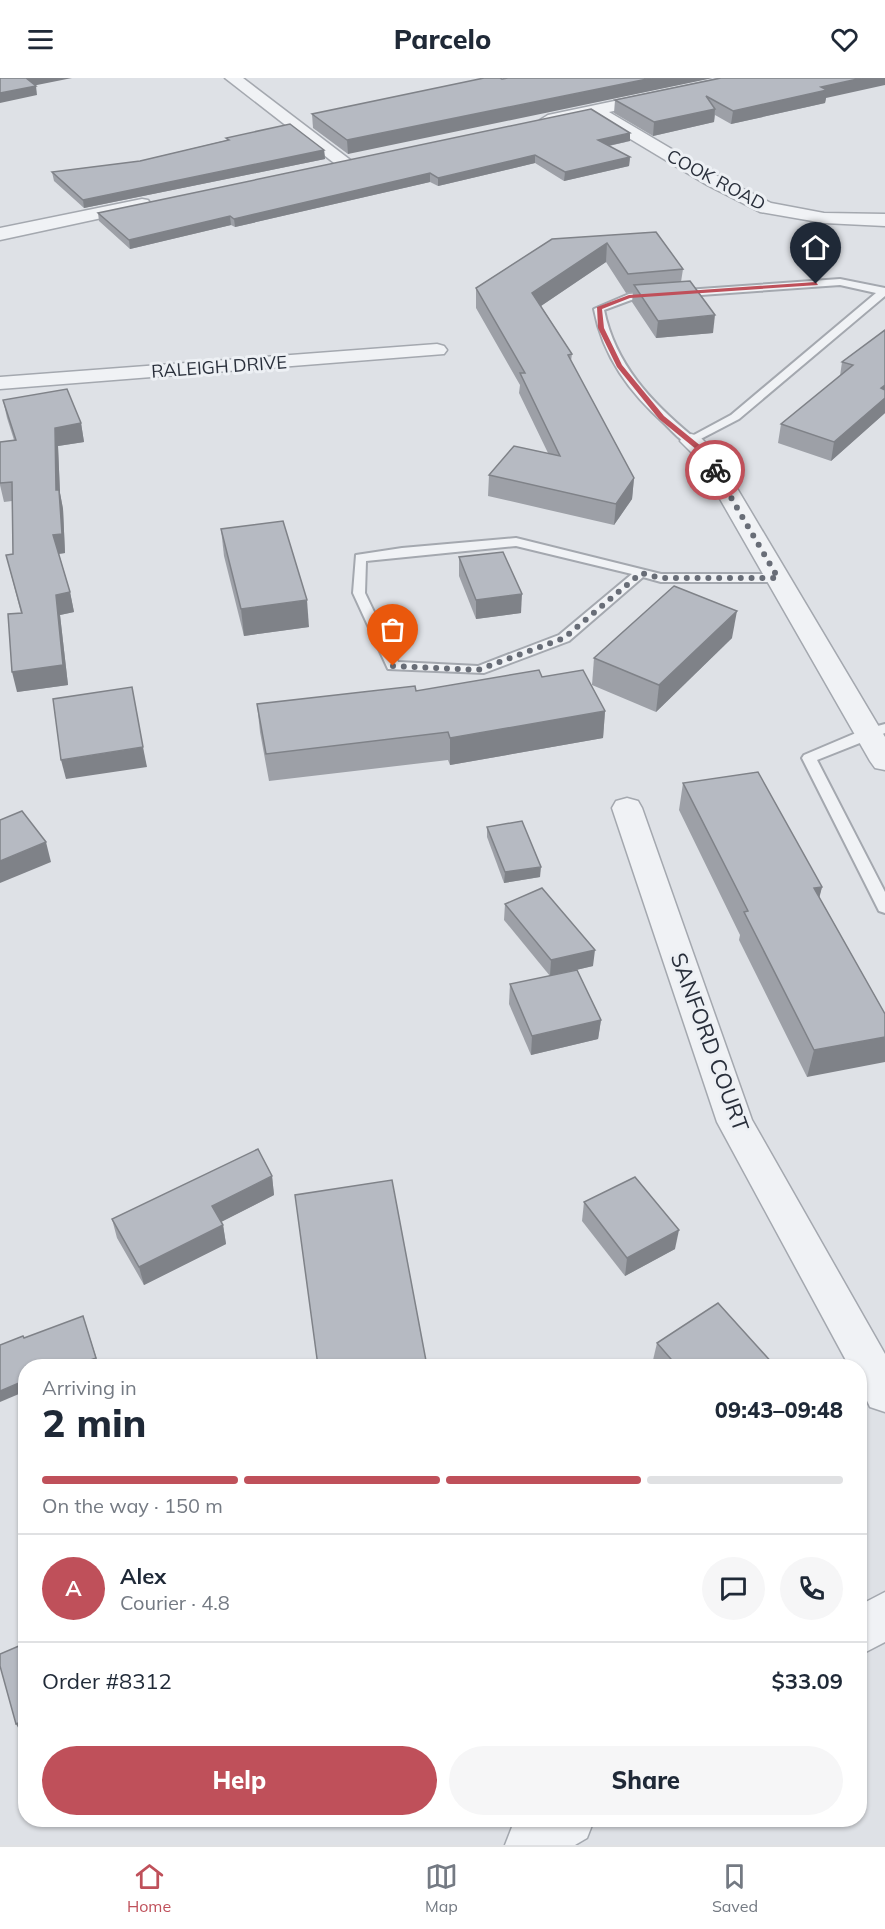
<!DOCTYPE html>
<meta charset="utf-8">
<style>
body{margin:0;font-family:Mulish,sans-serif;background:#f6f6f7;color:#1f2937;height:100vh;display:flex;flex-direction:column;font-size:22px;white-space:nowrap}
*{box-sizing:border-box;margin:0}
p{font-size:20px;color:#747a83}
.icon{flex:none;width:33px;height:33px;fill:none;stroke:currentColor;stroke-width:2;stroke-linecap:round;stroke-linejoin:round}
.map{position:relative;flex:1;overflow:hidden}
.panel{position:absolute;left:18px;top:1281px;width:849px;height:468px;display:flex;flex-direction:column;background:#fff;border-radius:24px;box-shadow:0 2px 4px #0004}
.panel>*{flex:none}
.pin{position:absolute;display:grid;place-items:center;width:51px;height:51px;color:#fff;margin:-62px -26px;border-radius:50% 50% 50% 0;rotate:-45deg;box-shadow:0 0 6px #0007}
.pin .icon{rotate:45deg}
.courier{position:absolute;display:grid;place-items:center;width:60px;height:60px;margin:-30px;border:4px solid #bf505a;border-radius:50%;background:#fff;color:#222;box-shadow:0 2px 8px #0007}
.headline em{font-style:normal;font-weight:800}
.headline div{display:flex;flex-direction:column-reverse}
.headline{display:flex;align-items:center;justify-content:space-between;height:102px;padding:0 24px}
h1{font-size:39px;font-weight:800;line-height:45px}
.bar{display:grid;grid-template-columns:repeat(4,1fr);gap:9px 6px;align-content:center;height:72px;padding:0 24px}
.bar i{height:8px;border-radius:4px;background:#e0e1e3}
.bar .active{background:#bf505a}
.bar p{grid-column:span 4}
.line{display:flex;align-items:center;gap:15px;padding:0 24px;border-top:2px solid #e0e1e3}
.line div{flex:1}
.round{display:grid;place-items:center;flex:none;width:63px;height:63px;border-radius:32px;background:#f6f6f7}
.cta{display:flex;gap:12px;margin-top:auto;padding:12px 24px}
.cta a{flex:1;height:69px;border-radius:36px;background:#bf505a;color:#fff;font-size:24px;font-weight:800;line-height:69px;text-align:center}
.cta a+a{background:#f6f6f7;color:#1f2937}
header{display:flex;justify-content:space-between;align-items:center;height:78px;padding:0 24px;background:#fff;font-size:27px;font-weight:800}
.tab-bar{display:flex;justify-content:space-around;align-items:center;height:84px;border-top:2px solid #e0e1e3;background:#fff;font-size:16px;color:#747a83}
.tab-bar a{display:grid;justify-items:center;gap:3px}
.tab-bar .active{color:#bf505a}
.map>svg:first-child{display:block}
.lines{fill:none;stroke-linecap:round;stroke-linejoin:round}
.service-casing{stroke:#a4a8af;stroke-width:4}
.minor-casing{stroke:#a4a8af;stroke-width:3}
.tertiary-casing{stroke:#a4a8af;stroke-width:3}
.service{fill:#f0f2f5;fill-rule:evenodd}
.minor{fill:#f0f2f5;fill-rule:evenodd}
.tertiary{fill:#f0f2f5;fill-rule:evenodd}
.wall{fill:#9da0a7}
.shaded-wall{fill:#7f8288}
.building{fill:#b6bac2;stroke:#7f8288;stroke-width:1.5}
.route{fill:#bf505a}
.done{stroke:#686d77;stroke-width:6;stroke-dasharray:0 10.8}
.labels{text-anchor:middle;stroke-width:6;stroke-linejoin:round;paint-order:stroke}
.far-street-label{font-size:18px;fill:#292f3b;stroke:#edf0f4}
.street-label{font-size:22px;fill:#292f3b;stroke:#edf0f4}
</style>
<header><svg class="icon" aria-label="menu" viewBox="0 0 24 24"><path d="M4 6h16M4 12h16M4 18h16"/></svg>Parcelo<svg class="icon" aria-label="heart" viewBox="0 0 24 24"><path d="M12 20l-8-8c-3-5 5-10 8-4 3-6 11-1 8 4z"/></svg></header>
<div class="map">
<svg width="885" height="1767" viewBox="0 0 885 1767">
<rect width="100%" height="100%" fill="#dee1e6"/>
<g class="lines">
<defs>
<g id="service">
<path d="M840 201 885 210V218L739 341 691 366C681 364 673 354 666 347 630 315 603 279 594 231L629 216ZM840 207 876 215 731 337 692 358C651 324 615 286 604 232L631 222Z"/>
<path d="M516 460 661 496H778L784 500 778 504H661L643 499 569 563 484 595 388 591 353 515 356 477 402 470ZM516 468 632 496 559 557 478 588 398 584 365 515 366 483Z"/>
<polygon points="885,646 885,655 817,682 885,814 885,835 879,833 877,829 802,680 804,677 863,652"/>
</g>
<g id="minor">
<polygon points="225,0 243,0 353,84 350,88 338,88"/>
<polygon points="724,0 754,0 746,5 609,34 719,99 771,125 824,135 885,136 885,148 824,145 760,134 707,107 592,38 548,47 540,42 548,37"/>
<polygon points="142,121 148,122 151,126 148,130 0,162 0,150"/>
<polygon points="437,266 444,268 447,272 444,276 0,311 0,299"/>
<polygon points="691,356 699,358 716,375 885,659 885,692 875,690 870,683 696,379 680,363 683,358"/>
<polygon points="627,720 638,723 642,730 752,1042 885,1276 885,1334 870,1329 860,1308 860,1288 849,1288 717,1044 612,730 616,723"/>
</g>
<g id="tertiary">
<polygon points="885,1514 885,1564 860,1577 860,1527"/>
<polygon points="524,1742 594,1742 587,1760 575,1767 505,1767 512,1749"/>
</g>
</defs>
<use href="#service" class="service-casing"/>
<use href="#minor" class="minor-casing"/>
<use href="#tertiary" class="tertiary-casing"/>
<use href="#service" class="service"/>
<use href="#minor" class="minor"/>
<use href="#tertiary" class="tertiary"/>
</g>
<g class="wall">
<polygon points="484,0 348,76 313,50 312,36"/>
<polygon points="721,0 826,20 825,25 731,46 715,37 714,44 653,58 614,35 615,22"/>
<polygon points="226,60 324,72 325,81 84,130 54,103 52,94 140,83 227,62"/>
<polygon points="630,63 609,68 630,79 629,88 564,103 535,85 438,108 430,104 235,149 231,147 130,171 99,143 98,135"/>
<polygon points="656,154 683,191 681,204 713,255 656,260 632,224 633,214 626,215 606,184 541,228 572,276 571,283 634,400 632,421 614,447 488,418 489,397 548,375 519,315 520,307 476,230 476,210 552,161"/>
<polygon points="885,252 885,335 831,383 778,365 781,346 840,298 842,284"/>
<polygon points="3,322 81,345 84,364 58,368 60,415 63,431 65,475 59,476 70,514 74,534 60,537 68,607 17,614 21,535 6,477 13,476 12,423 4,424 0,407 0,364 14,362 7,340"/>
<polygon points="221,451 309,549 244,558 224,478"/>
<polygon points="459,479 521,535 476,541 459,498"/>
<polygon points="732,560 656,634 592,607 594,580"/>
<polygon points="542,599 605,633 603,660 450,687 448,682 269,703 260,654 257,626 416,613"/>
<polygon points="683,705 822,809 819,819 885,936 807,999 739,862 740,857 679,732"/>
<polygon points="487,749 540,799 504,805 487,759"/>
<polygon points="505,826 593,888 550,898 504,842"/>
<polygon points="510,906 601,942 598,961 531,977 509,926"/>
<polygon points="272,1098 274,1117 221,1144 223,1147 226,1166 144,1207 117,1160 112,1141"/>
<polygon points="584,1124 675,1171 625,1198 582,1143"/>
<polygon points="657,1265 775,1288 658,1288 653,1282"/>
</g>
<g class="shaded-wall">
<polygon points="25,0 72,0 27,9"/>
<polygon points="652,0 713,0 348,76 347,62"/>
<polygon points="862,0 885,0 885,7 826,20 825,25 731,46 733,33 821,9"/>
<polygon points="36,8 37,17 0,25 0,15"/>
<polygon points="715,31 714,44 653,58 654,44"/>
<polygon points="630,55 630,63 598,70 598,62"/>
<polygon points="324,72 325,81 84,130 83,122"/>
<polygon points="535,77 535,85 438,108 438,100"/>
<polygon points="630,79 629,88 564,103 565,94"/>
<polygon points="430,95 430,104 235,149 234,141"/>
<polygon points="230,138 231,147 130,171 129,162"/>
<polygon points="607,165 606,184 532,234 532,215"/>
<polygon points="715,237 713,255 656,260 658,243"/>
<polygon points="885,307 885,335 831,383 834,364 881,310"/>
<polygon points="81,345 84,364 58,368 60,415 63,431 65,475 57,476 53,457 56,412 55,350"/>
<polygon points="634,400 632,421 614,447 616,426"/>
<polygon points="70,514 74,534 60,537 68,607 17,614 12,594 56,517"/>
<polygon points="522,516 521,535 476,541 476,522"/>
<polygon points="307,522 309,549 244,558 241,531"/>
<polygon points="737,533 732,560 656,634 659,607"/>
<polygon points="605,633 603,660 450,687 450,660"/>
<polygon points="143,669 147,689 66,701 61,682"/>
<polygon points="46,764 51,784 0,805 0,783"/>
<polygon points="541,789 540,799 504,805 505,794"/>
<polygon points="822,809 815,837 814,810"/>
<polygon points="595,872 593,888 550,898 551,882"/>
<polygon points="601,942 598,961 531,977 532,958"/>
<polygon points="885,959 885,984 807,999 814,972"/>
<polygon points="272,1098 274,1117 215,1147 212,1128"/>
<polygon points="223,1147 226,1166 144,1207 139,1189"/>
<polygon points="679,1152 675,1171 625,1198 627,1180"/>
<polygon points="83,1238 99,1288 74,1288"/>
<polygon points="26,1302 26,1313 0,1324 0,1313"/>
<polygon points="26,1642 26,1659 24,1660 16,1646"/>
</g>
<g class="building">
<polygon points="0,0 26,0 36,8 0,15"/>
<polygon points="484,0 500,0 502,1 508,0 652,0 347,62 312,36"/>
<polygon points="721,0 862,0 821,9 827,12 733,33 706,18 715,31 654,44 615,22"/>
<polygon points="591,31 630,55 598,62 630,79 565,94 535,77 438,100 430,95 234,141 230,138 129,162 98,135"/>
<polygon points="290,46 324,72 83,122 52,94 140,83 229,62 226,60"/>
<polygon points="656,154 683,191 628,196 607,165 532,215 572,276 568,277 634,400 616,426 489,397 514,368 560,378 520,295 525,295 476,210 552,161"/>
<polygon points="690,203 715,237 658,243 634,207"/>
<polygon points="885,252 885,307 881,310 885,312 885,320 834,364 781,346 853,287 842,284"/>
<polygon points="67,311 81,345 55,350 56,412 59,412 62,456 53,457 70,514 56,517 63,587 12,594 8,536 22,535 6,477 13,476 12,404 0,405 0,364 16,362 3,322"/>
<polygon points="283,443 307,522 241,531 221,451"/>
<polygon points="503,474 522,516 476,522 459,479"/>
<polygon points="674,508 737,533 659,607 594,580"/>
<polygon points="539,592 542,599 583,592 605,633 450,660 448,654 266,676 257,626 415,608 416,613"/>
<polygon points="132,609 143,669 61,682 53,621"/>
<polygon points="758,694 822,809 814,810 885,936 885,959 814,972 744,834 748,833 683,705"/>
<polygon points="22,733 46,764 0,783 0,742"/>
<polygon points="522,743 541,789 505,794 487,749"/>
<polygon points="542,810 595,872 551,882 505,826"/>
<polygon points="577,892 601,942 532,958 510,906"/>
<polygon points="258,1071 272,1098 212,1128 223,1147 139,1189 112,1141"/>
<polygon points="635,1099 679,1152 627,1180 584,1124"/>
<polygon points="392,1102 427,1288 318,1288 295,1117"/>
<polygon points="718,1225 775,1288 677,1288 657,1265"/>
<polygon points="83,1238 96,1280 74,1288 26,1288 26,1302 0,1313 0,1267 23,1258 24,1260"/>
<polygon points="26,1565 26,1642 16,1646 0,1588 0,1576"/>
</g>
<polygon class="route" points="816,204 818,207 630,220 602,231 604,250 622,287 664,338 707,373 718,392 715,394 702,376 659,341 617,289 598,250 597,229 629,217"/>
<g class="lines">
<polyline class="done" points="393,588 478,592 564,560 641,495 661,500 778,500 715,392"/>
</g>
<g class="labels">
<g class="far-street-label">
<text transform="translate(716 102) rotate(28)" y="6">COOK ROAD</text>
<text transform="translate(219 289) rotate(-4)" y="6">RALEIGH DRIVE</text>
</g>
<g class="street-label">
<text transform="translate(710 964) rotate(70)" y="8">SANFORD COURT</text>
</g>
</g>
</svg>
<div class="pin" style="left:393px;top:588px;background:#ea580c"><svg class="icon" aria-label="bag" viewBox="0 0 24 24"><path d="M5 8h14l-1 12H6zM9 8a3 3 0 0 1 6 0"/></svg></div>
<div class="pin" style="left:816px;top:206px;background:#1f2937"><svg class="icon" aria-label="home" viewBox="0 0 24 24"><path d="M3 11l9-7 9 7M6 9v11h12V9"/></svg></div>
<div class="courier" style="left:715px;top:392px"><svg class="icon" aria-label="bike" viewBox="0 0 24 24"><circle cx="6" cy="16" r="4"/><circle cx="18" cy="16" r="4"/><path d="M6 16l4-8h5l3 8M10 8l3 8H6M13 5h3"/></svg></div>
<section class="panel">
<div class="headline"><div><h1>2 min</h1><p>Arriving in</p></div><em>09:43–09:48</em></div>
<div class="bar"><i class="active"></i><i class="active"></i><i class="active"></i><i></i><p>On the way · 150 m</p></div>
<div class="line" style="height:108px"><b class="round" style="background:#bf505a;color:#fff">A</b><div><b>Alex</b><p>Courier · 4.8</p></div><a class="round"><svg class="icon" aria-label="chat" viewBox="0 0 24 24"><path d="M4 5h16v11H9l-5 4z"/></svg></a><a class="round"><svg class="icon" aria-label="phone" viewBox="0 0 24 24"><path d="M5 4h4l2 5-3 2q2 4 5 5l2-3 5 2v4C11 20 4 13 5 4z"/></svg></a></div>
<div class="line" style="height:78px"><div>Order #8312</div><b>$33.09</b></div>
<div class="cta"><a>Help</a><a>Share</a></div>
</section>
</div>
<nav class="tab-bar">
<a class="active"><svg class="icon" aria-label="home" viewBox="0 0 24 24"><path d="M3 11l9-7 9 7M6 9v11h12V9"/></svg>Home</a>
<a><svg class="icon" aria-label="map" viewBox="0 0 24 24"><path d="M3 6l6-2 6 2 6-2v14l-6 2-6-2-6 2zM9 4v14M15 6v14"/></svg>Map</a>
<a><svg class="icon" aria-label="saved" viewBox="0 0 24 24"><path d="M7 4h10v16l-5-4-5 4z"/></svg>Saved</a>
</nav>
